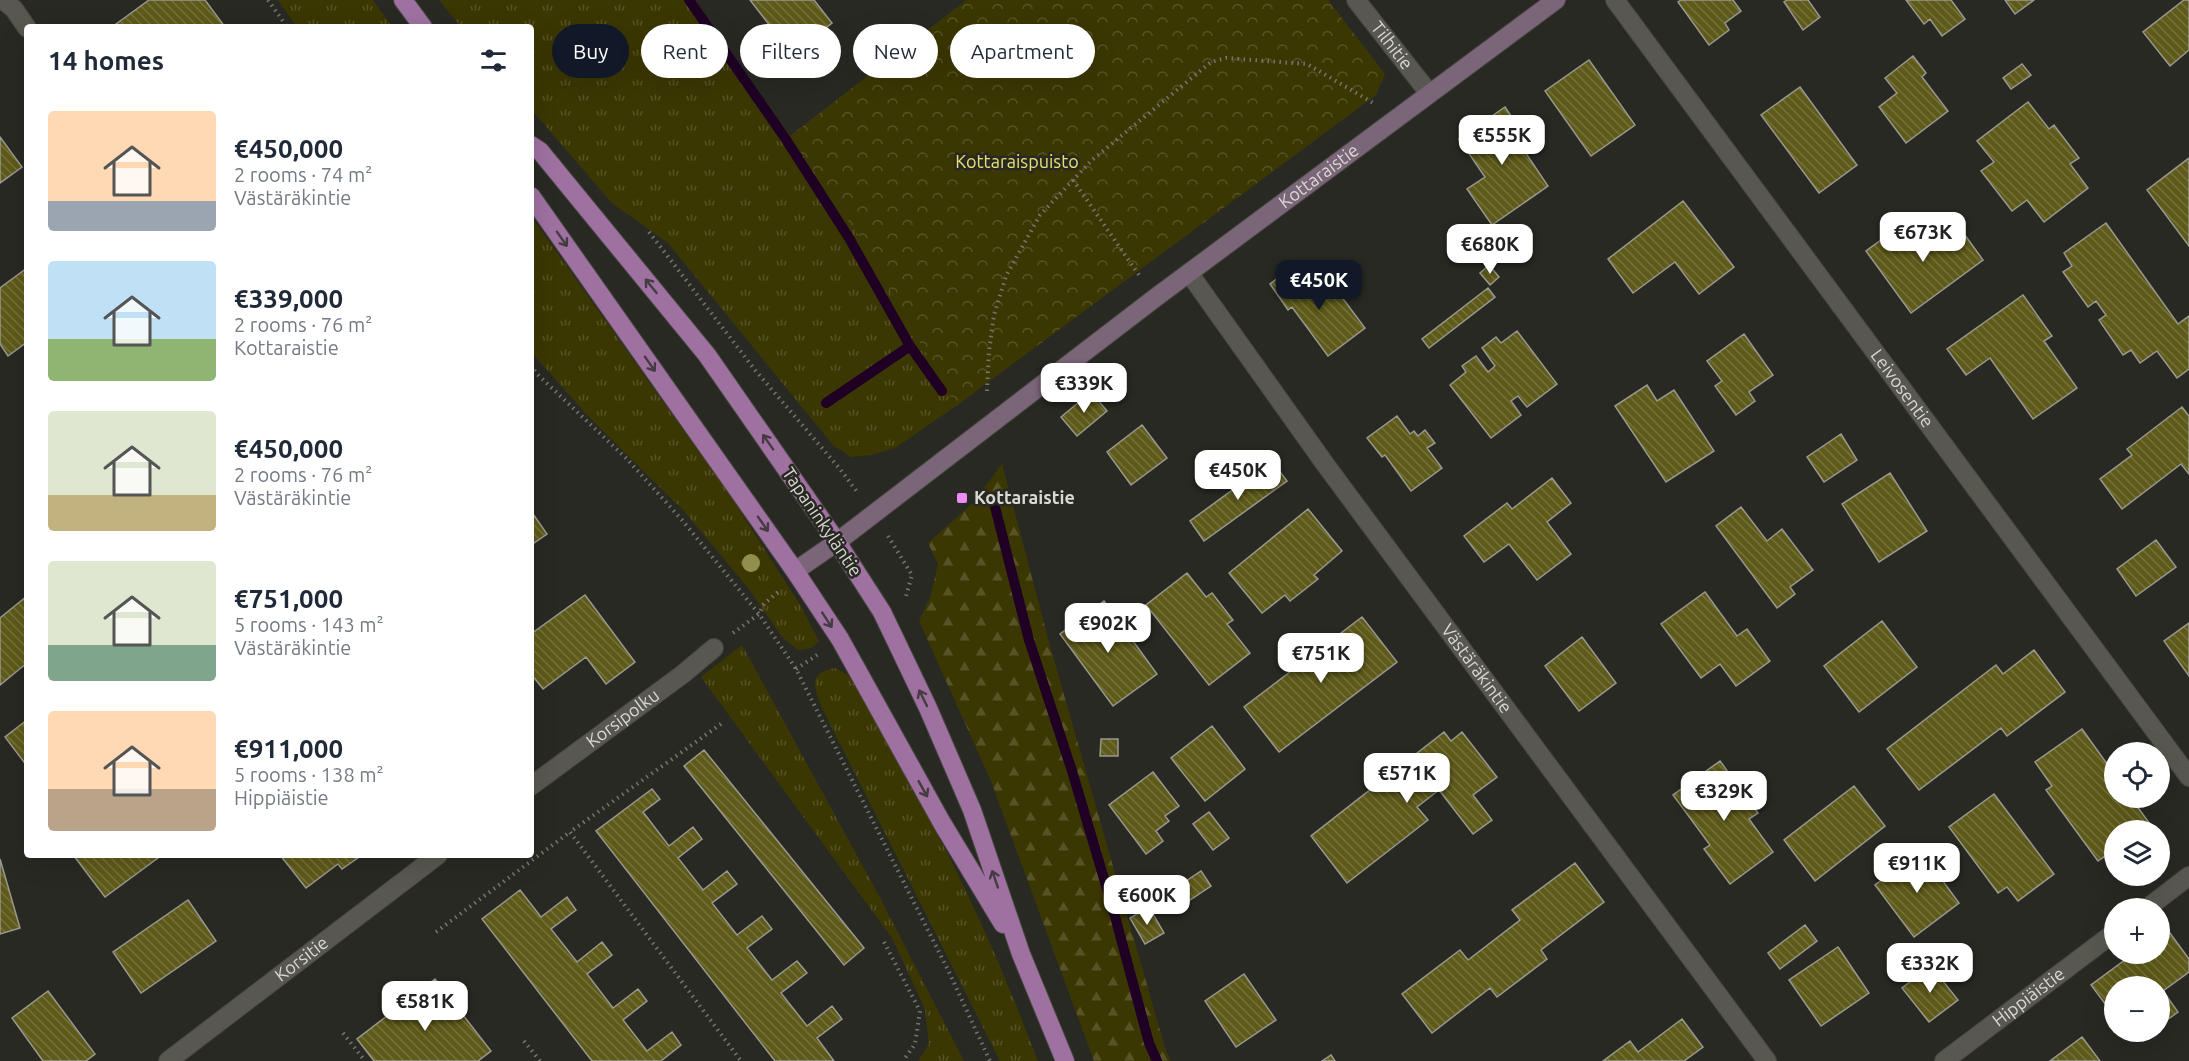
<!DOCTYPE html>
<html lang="en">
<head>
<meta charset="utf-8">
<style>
  :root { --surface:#fff; --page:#f2f2f3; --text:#1f2937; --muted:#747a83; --accent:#111827 }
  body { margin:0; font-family:Ubuntu,sans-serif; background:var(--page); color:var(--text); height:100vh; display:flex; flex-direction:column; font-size:22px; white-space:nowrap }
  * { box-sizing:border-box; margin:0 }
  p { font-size:20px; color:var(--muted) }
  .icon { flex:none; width:33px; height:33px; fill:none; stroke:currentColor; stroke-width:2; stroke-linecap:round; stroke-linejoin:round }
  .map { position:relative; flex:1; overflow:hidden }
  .details { position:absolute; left:24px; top:24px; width:510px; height:834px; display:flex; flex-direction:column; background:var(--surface); border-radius:6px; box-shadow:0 6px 24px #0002 }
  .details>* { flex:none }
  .hud { position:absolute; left:552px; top:24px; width:570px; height:54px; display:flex; gap:12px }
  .buttons { position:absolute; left:2104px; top:742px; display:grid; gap:12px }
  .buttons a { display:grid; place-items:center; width:66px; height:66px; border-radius:50%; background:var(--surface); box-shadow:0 6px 24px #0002; font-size:30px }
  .price { position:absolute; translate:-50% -51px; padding:0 14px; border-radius:12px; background:#fff; color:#222; font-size:20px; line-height:39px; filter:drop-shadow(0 2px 3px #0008) }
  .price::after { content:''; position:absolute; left:50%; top:36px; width:18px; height:14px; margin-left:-9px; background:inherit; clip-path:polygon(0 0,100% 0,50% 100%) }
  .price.active { background:var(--accent); color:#fff }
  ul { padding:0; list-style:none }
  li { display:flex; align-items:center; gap:18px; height:150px; padding:0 24px }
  li span { display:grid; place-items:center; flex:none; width:168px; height:120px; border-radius:6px; color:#555 }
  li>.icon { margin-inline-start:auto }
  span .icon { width:72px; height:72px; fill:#fffc; stroke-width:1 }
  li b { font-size:26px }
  h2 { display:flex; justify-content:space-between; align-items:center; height:72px; padding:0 24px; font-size:26px }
  .chip { padding:0 21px; border-radius:27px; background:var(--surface); box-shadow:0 6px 24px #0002; font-size:21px; line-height:54px }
  .chip.active { background:var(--accent); color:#fff }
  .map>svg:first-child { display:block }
</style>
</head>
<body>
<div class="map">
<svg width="2189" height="1061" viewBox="0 0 2189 1061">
  <defs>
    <pattern id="grass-tufts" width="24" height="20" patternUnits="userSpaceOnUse" patternTransform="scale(1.5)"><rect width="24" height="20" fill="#3b3703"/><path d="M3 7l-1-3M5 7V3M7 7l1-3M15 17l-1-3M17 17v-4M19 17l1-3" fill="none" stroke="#575327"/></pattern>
    <pattern id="forest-firs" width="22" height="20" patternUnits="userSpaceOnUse" patternTransform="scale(1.5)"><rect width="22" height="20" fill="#3b3703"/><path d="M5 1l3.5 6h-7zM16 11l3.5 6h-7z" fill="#575327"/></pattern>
    <pattern id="park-crowns" width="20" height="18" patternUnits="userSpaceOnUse" patternTransform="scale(1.5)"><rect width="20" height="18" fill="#3b3703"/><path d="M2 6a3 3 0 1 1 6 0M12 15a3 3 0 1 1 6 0" fill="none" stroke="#575327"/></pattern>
    <pattern id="building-back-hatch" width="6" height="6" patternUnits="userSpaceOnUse" patternTransform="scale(1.5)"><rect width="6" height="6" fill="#5e5a19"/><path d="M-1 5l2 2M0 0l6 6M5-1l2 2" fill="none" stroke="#74713a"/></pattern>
  </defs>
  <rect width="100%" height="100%" fill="#292923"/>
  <!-- grass -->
  <path fill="url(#grass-tufts)" d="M278 0H373L392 27H297Z
    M439 0H691L790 136 967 0 976 389 956 406 895 448 871 455 851 457 833 445 668 243 612 203 531 109V27H461Z
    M531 216 733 500 800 605 819 641 811 648 798 650 782 637 749 589 684 511 589 417 531 352Z
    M742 645 878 894 964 1061H918L929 1044 925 1009 892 938 701 677Z
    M835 668 851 677C893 752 936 827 973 906 997 957 1018 1009 1038 1061H1000L821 706C814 686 808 673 835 668Z"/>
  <!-- forest -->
  <path fill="url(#forest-firs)" d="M1002 464 1050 646 1166 1051 1171 1061H1094L991 781 919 621 931 595 938 564 928 543 973 503Z"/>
  <!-- park -->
  <path fill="url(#park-crowns)" d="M967 0H1328L1385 74 1376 95 956 406 861 239 790 136Z"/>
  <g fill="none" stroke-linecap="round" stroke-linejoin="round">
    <!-- stream -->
    <path stroke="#1f0024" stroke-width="10" d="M689 0 785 138 849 238 910 346 942 391
      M826 403 910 346
      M994 503 1029 640 1072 771 1113 909 1149 1043 1157 1061"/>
  </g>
  <!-- building -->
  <path fill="url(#building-back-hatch)" stroke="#999890" stroke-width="1.5" d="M149 0H205L225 27H112Z
    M750 0H814L832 23 792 54Z
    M1681 0H1733L1741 11 1725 23 1729 30 1709 45 1678 2Z
    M1787 0H1808L1820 17 1803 30 1784 2Z
    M1906 0H1951L1965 19 1942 36 1930 19 1924 24Z
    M2005 0H2034L2015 14Z
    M2184 0H2189V50L2170 66 2143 32Z
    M1913 56 1926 73 1922 77 1948 111 1906 143 1879 107 1897 93 1885 78Z
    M1589 60 1635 125 1591 156 1545 91Z
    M2022 64 2031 75 2011 89 2003 78Z
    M1800 87 1857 165 1819 193 1761 115Z
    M2028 102 2049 129 2054 125 2079 158 2070 164 2088 188 2044 222 2027 200 2012 211 1981 171 1994 162 1977 141Z
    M1505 107 1532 147 1525 152 1548 186 1492 225 1467 189 1485 177 1459 139Z
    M0 137 22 167 0 183Z
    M2189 158V246L2147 190Z
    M1683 201 1734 267 1699 294 1675 262 1633 293 1608 259Z
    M1904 223 1923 250 1957 224 1983 260 1911 313 1866 251Z
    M2106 223 2178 324 2189 316V369L2177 378 2157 351 2140 363 2131 350 2123 355 2099 320 2106 315 2096 301 2088 307 2063 272 2072 266 2064 253Z
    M1489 265 1499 277 1490 285 1480 273Z
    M27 268V342L8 356 0 344V288Z
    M1291 268 1310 294 1329 280 1365 328 1328 356 1292 307 1288 310 1270 284Z
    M1488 288 1495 297 1429 348 1422 339Z
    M2023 295 2052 336 2044 341 2077 388 2033 419 1990 358 1966 375 1947 349Z
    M1517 331 1557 384 1527 407 1518 396 1511 401 1521 415 1491 438 1450 385 1466 372 1462 366 1476 356 1488 372 1495 366 1482 348 1496 337 1501 343Z
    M1744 334 1773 375 1749 392 1755 401 1736 415 1715 386 1722 381 1707 361Z
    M1647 385 1657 401 1674 390 1714 451 1666 482 1615 406Z
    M1091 392 1107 411 1077 436 1061 417Z
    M2182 407 2189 416V474L2181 464 2122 509 2100 479 2132 455 2127 449Z
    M1397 416 1410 434 1414 431 1418 436 1425 430 1435 443 1427 448 1442 468 1411 491 1385 455 1382 457 1367 438Z
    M1142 425 1167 458 1131 485 1107 452Z
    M1841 434 1857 460 1824 482 1807 457Z
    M1272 461 1287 481 1204 541 1190 521Z
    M1890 473 1927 531 1879 562 1842 504Z
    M1552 478 1571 503 1547 522 1571 554 1537 580 1509 544 1484 562 1464 536 1507 503 1512 509Z
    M1741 507 1767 541 1782 529 1813 570 1790 587 1795 594 1777 608 1716 526Z
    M1308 509 1342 551 1314 575 1318 579 1290 601 1285 595 1262 613 1229 573Z
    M531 511 547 534 531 545Z
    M2156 540 2176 567 2136 596 2117 569Z
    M1187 573 1206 597 1212 593 1233 620 1227 624 1250 653 1209 685 1146 605Z
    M1705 592 1737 636 1747 629 1770 661 1736 686 1720 664 1701 678 1661 624Z
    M585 595 635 662 606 684 586 657 543 689 531 674V634Z
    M27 596V663L0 685V618Z
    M1104 601 1157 674 1113 706 1060 634Z
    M1362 617 1397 662 1279 752 1244 707Z
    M1882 621 1917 667 1859 712 1824 666Z
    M2189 623V676L2164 641Z
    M1582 637 1616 683 1579 711 1545 666Z
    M2034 650 2065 692 2007 736 2001 728 1919 790 1887 749 1996 665 2003 674Z
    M27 720V766L5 737Z
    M1212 726 1245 769 1205 801 1171 758Z
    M2082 729 2115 775V798H2131L2150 824 2140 831H2115V849L2098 861 2046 790 2052 786 2035 762Z
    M1444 732 1451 741 1462 732 1497 777 1473 795 1492 820 1473 834 1439 790 1417 807 1428 820 1347 883 1311 836Z
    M1101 739H1118V756H1100Z
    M704 750 864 948 844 965 684 766Z
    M1720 761 1758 813 1749 819 1773 852 1730 884 1704 849 1710 845 1673 795Z
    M1153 772 1179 806 1165 816 1169 821 1156 831 1163 841 1146 854 1109 805Z
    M1854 786 1885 826 1815 881 1784 840Z
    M652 789 660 799 643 812 669 846 693 827 702 839 678 858 703 890 727 871 737 884 712 903 737 935 762 916 772 929 747 948 772 980 797 961 807 973 781 993 807 1026 832 1006 842 1019 817 1038 834 1061H775L596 831Z
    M1994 794 2054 874 2018 901 2007 887 1998 893 1949 827Z
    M1209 812 1229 838 1213 850 1193 824Z
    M1921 851 1959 903 1914 937 1875 885Z
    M75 855H162L105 897 74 856Z
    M280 855H362L342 869 338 864 306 888Z
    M0 859 20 928 0 934Z
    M1575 863 1604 902 1541 950 1547 959 1497 997 1490 988 1432 1033 1402 994 1460 950 1468 960 1520 920 1512 910Z
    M1201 871 1211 886 1184 904 1174 889Z
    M520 890 541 917 567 897 576 910 551 929 577 962 602 942 612 955 587 974 613 1008 638 989 647 1001 623 1020 647 1051 672 1032 681 1045 661 1061H592L482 919Z
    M188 900 216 941 141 993 113 952Z
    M1149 907 1164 933 1145 944 1130 918Z
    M1805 925 1817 941 1780 969 1768 953Z
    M2167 929 2189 959V972L2163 991 2178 1012 2160 1025V987H2115V1017L2091 985 2133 954H2160V934Z
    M1838 947 1869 993 1821 1026 1789 980Z
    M1931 966 1958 1000 1929 1022 1902 988Z
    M1244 974 1276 1020 1236 1047 1205 1001Z
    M435 979 491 1051 478 1061H374L357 1039Z
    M48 991 95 1054 86 1061H43L12 1018Z
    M1682 1019 1703 1047 1684 1061H1603L1630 1041 1638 1052Z
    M2082 1037 2100 1061H2050Z
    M1331 1055 1335 1061H1322Z"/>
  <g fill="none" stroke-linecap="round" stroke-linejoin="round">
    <defs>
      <g id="street">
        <path d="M3 0 14 9 27 28"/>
        <path id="s1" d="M1356 0 1429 93"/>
        <path id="s2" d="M1615 0 2189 777"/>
        <path id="s3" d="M1189 273 1325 464 1767 1061"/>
        <path id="s4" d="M531 786 683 674 714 648"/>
        <path d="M2146 909 2189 876"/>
        <path id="s5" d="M168 1061 438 855"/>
        <path id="s6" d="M1944 1061 2115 932"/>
      </g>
      <g id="secondary">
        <path id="s7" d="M795 571 837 542 1155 298 1556 0"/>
      </g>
      <path id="primary" d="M403 0 423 27
        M531 145 540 151 707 355 837 542 882 612 928 708 972 810 1021 954 1065 1061
        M531 196 795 571 840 639 942 823 1003 924"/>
    </defs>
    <!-- street casing -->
    <use href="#street" stroke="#464640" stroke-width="20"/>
    <!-- secondary casing -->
    <use href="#secondary" stroke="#464640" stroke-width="20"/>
    <!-- primary casing -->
    <use href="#primary" stroke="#464640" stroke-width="20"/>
    <!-- path -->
    <path stroke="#767670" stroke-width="4" stroke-dasharray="1.5 4.5" stroke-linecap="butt" d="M268 0 287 27
      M1073 180 1141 278
      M649 232 755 370 840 469 858 493
      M531 365 537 374 627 459 682 520 759 614 796 669 949 972 990 1061
      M987 391 989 351 994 315 1006 276 1040 215 1092 160 1211 62 1226 58 1307 64 1375 104
      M888 536 912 575 906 596 903 597
      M733 633 759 614 764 604 778 592
      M796 669 820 653
      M721 724 570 832 741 1061
      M436 932 570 832
      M884 942 920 1011 915 1044 903 1061
      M343 1033 365 1061
      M524 1041 540 1061"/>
    <!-- street -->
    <use href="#street" stroke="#585850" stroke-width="18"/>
    <!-- secondary -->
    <use href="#secondary" stroke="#7b6578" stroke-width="18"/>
    <!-- primary -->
    <use href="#primary" stroke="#9e71a1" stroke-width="18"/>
  </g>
  <!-- trees -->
  <circle fill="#928e4d" cx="751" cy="563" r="9"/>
  <!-- one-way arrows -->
  <defs><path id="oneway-shaft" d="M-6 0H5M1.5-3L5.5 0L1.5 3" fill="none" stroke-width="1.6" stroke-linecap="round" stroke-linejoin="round" transform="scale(1.5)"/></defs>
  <g stroke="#463b42">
    <use href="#oneway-shaft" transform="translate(562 239) rotate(55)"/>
    <use href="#oneway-shaft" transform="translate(651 286) rotate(-129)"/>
    <use href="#oneway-shaft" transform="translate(650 364) rotate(55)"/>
    <use href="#oneway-shaft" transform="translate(768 442) rotate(-125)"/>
    <use href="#oneway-shaft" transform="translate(763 524) rotate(55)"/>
    <use href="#oneway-shaft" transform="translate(827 620) rotate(57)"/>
    <use href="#oneway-shaft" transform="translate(923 698) rotate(-116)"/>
    <use href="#oneway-shaft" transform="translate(923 789) rotate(61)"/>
    <use href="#oneway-shaft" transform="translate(995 879) rotate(-109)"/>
  </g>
  <!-- markers -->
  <rect fill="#ec8cfa" stroke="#292923" stroke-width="2" x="956" y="492" width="12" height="12" rx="3"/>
  <g text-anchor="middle" stroke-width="5" stroke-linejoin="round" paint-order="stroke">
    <!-- street labels -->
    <g font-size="18" fill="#d9d9d4" stroke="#292923">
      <text dy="6" stroke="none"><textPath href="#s1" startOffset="58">Tilhitie</textPath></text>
      <text dy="6" stroke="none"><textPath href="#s7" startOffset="656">Kottaraistie</textPath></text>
      <text dy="6" stroke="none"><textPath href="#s2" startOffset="483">Leivosentie</textPath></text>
      <text transform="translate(822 522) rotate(56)" y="6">Tapaninkyläntie</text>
      <text dy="6" stroke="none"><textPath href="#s3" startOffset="489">Västäräkintie</textPath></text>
      <text dy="6" stroke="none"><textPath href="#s4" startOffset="114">Korsipolku</textPath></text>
      <text dy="6" stroke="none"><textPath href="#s5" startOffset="168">Korsitie</textPath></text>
      <text dy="6" stroke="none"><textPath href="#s6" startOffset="106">Hippiäistie</textPath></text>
    </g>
    <!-- park labels -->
    <g font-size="18" fill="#e8e06f" stroke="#292923">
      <text x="1017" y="168">Kottaraispuisto</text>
    </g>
    <!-- poi labels -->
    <g font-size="18" font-weight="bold" fill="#d9d9d4" stroke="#292923" text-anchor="start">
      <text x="974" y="504">Kottaraistie</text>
    </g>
  </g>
</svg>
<div class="buttons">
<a><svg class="icon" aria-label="locate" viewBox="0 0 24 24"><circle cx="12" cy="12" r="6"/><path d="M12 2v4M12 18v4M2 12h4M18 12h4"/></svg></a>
<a><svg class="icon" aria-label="layers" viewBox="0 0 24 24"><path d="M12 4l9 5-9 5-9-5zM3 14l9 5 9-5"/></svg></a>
<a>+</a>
<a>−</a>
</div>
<b class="price" style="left:1502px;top:166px">€555K</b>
<b class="price" style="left:1923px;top:263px">€673K</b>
<b class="price" style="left:1490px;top:275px">€680K</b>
<b class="price active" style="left:1319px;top:311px">€450K</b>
<b class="price" style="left:1084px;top:414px">€339K</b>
<b class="price" style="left:1238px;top:501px">€450K</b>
<b class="price" style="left:1108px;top:654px">€902K</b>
<b class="price" style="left:1321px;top:684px">€751K</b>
<b class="price" style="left:1407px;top:804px">€571K</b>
<b class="price" style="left:1724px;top:822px">€329K</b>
<b class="price" style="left:1917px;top:894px">€911K</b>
<b class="price" style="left:1147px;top:926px">€600K</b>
<b class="price" style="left:1930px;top:994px">€332K</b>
<b class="price" style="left:425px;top:1032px">€581K</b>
<div class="hud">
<a class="chip active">Buy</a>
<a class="chip">Rent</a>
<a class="chip">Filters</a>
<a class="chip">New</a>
<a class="chip">Apartment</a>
</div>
<section class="details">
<h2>14 homes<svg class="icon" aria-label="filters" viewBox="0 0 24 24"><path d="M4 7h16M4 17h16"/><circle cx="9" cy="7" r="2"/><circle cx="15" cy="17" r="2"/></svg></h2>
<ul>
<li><span style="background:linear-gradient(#ffd9b3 75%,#9aa5b1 0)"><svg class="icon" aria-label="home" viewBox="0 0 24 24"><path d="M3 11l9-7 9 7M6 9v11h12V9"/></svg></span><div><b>€450,000</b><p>2 rooms · 74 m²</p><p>Västäräkintie</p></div></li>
<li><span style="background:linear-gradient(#bfe0f5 65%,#8fb573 0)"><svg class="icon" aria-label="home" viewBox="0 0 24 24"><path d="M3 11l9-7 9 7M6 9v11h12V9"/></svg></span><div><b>€339,000</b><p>2 rooms · 76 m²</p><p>Kottaraistie</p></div></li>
<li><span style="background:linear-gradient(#dfe7d0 70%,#c2b280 0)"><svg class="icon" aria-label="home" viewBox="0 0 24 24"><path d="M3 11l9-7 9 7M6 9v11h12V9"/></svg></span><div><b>€450,000</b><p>2 rooms · 76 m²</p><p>Västäräkintie</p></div></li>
<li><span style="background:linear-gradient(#dfe7d0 70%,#7fa58c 0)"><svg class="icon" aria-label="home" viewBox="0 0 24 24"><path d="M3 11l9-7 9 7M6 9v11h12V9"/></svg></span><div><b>€751,000</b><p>5 rooms · 143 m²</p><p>Västäräkintie</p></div></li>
<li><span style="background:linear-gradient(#ffd9b3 65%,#b9a48a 0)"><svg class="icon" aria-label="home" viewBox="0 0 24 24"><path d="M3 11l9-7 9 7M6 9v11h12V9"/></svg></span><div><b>€911,000</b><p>5 rooms · 138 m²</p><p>Hippiäistie</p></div></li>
</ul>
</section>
</div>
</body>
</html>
